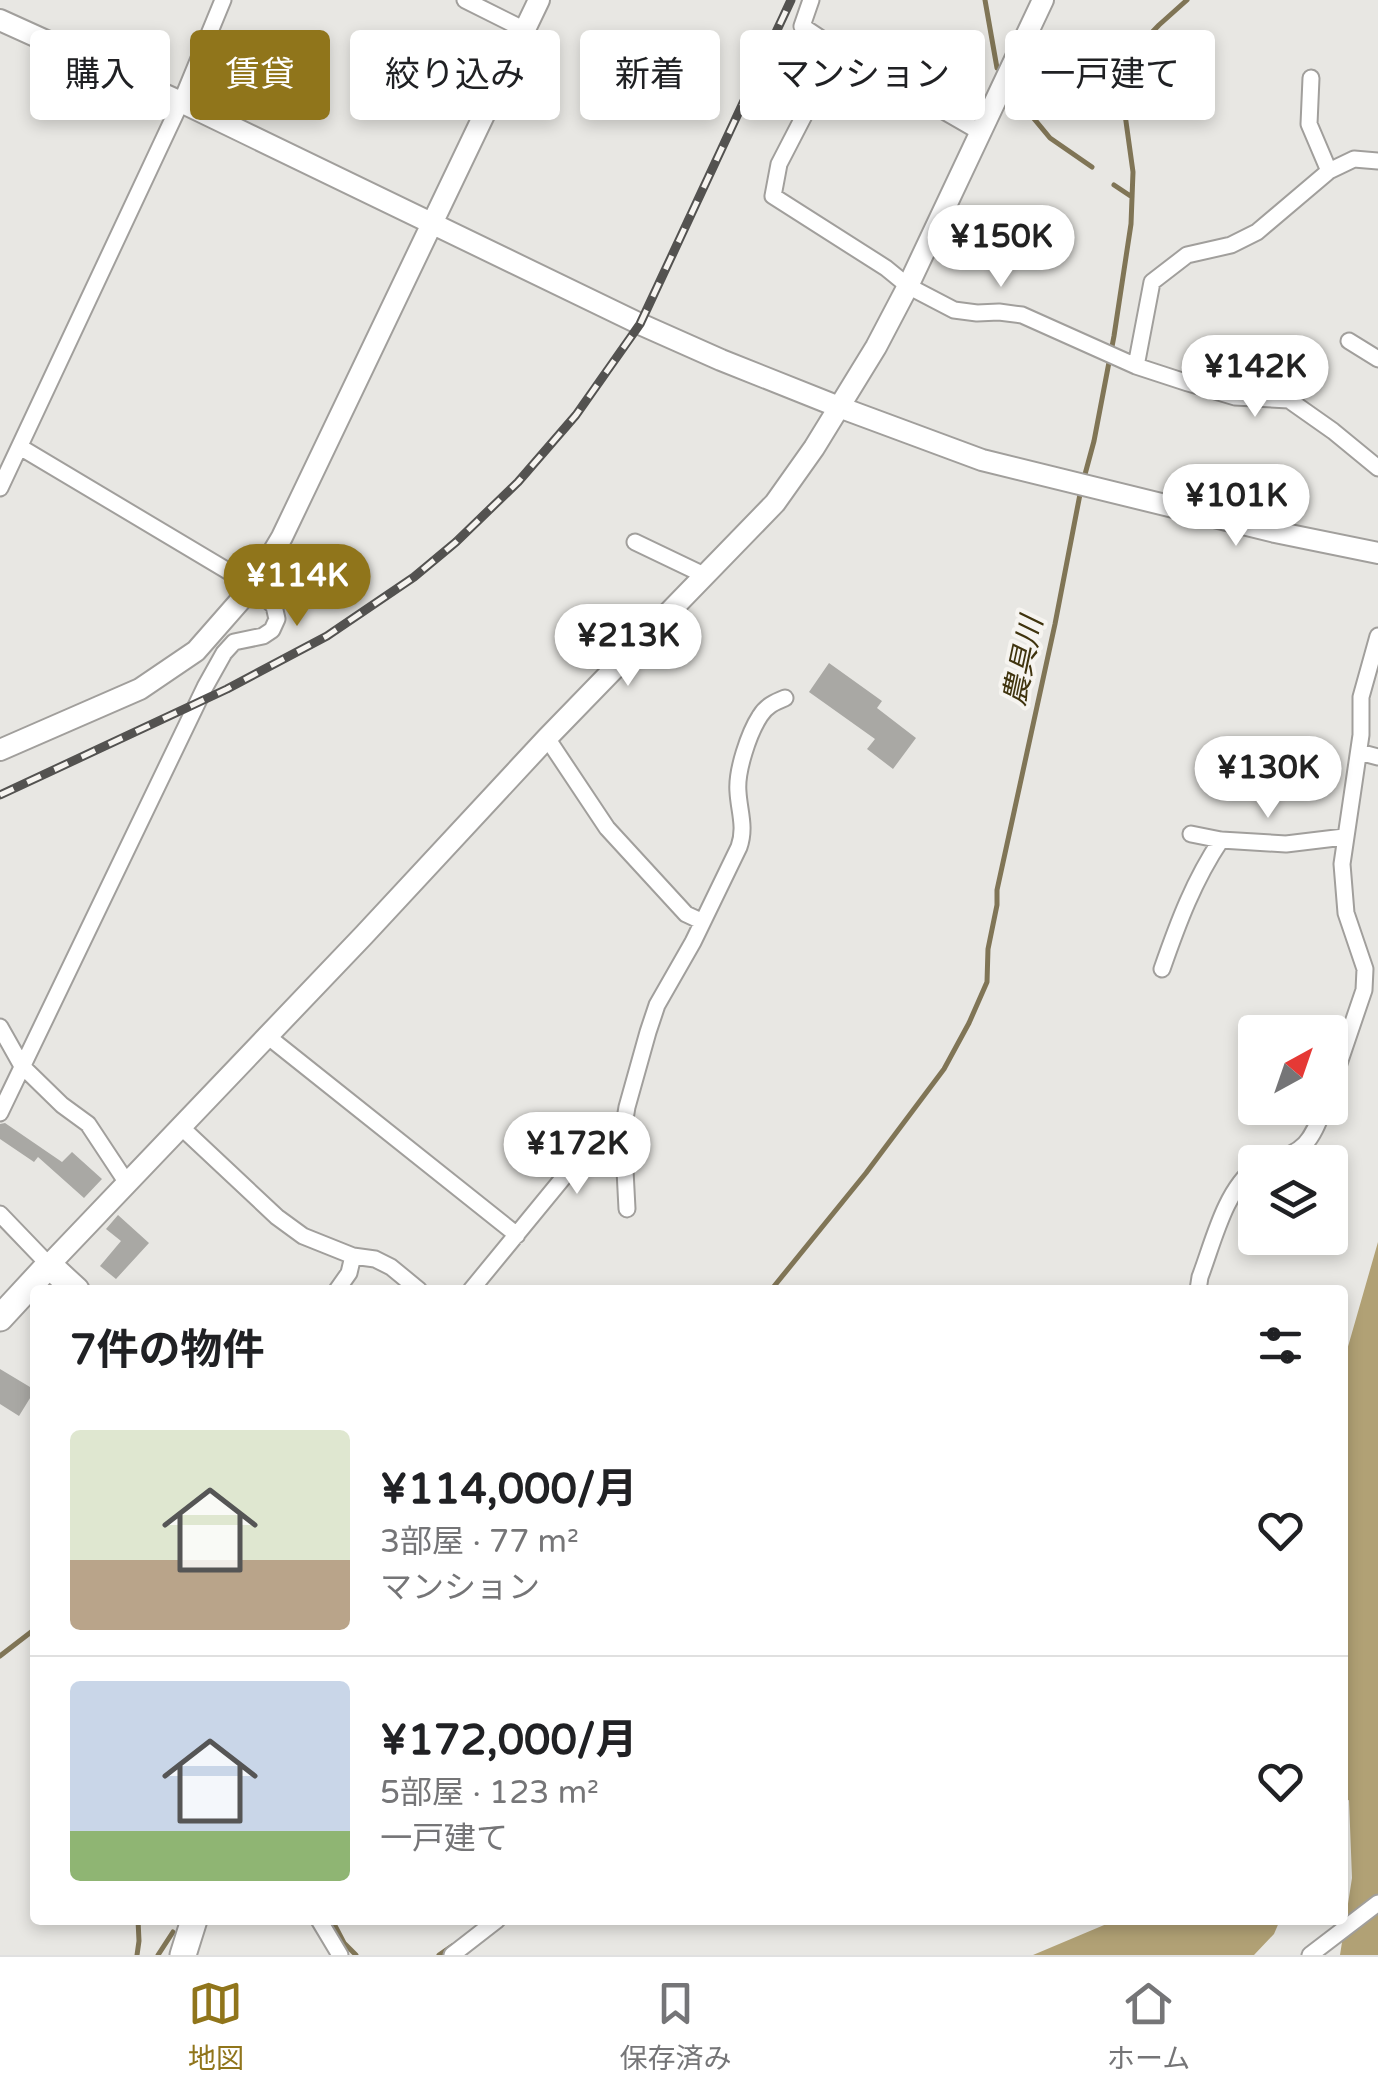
<!DOCTYPE html>
<html lang="ja">
<head>
<meta charset="utf-8">
<style>
  :root { --surface:#fff; --page:#f2f2f2; --text:#202124; --muted:#757577; --line:#e0e0e0; --accent:#90751b }
  body { margin:0; font-family:"Varela Round","Noto Sans JP",sans-serif; background:var(--page); color:var(--text); height:100vh; display:flex; flex-direction:column; font-size:38px; white-space:nowrap }
  * { box-sizing:border-box; margin:0 }
  p { font-size:32px; color:var(--muted) }
  .icon { flex:none; width:55px; height:55px; fill:none; stroke:currentColor; stroke-width:2; stroke-linecap:round; stroke-linejoin:round }
  .map { position:relative; flex:1; overflow:hidden }
  .sheet { position:absolute; left:30px; top:1285px; width:1318px; height:640px; display:flex; flex-direction:column; background:var(--surface); border-radius:10px; box-shadow:0 5px 15px #0003 }
  .sheet>* { flex:none }
  .banner { position:absolute; left:30px; top:30px; width:1320px; height:90px; display:flex; gap:20px }
  .needle { width:65px; rotate:40deg }
  .buttons { position:absolute; left:1238px; top:1015px; display:grid; gap:20px }
  .buttons a { display:grid; place-items:center; width:110px; height:110px; border-radius:10px; background:var(--surface); box-shadow:0 5px 15px #0003; font-size:50px }
  .price { position:absolute; translate:-50% -85px; padding:0 22px; border-radius:35px; background:#fff; color:#222; font-size:32px; line-height:65px; filter:drop-shadow(0 2px 5px #0008) }
  .price::after { content:''; position:absolute; left:50%; top:60px; width:30px; height:22px; margin-left:-15px; background:inherit; clip-path:polygon(0 0,100% 0,50% 100%) }
  .price.active { background:var(--accent); color:#fff }
  ul { padding:0; list-style:none }
  li { display:flex; align-items:center; gap:30px; height:250px; padding:0 40px }
  li+li { border-top:2px solid var(--line) }
  li span { display:grid; place-items:center; flex:none; width:280px; height:200px; border-radius:10px; color:#555 }
  li>.icon { margin-inline-start:auto }
  span .icon { width:120px; height:120px; fill:#fffc; stroke-width:1 }
  li b { font-size:42px }
  h2 { display:flex; justify-content:space-between; align-items:center; height:120px; padding:0 40px; font-size:42px }
  .chip { padding:0 35px; border-radius:10px; background:var(--surface); box-shadow:0 5px 15px #0003; font-size:35px; line-height:90px }
  .chip.active { background:var(--accent); color:#fff }
  .tabs { display:flex; justify-content:space-around; align-items:center; height:140px; border-top:2px solid var(--line); background:var(--surface); font-size:28px; color:var(--muted) }
  .tabs a { display:grid; justify-items:center; gap:5px }
  .tabs .active { color:var(--accent) }
  .map>svg:first-child { display:block }
</style>
</head>
<body>
<div class="map">
<svg width="1378" height="1955" viewBox="0 0 1378 1955">
  <rect width="100%" height="100%" fill="#e8e7e3"/>
  <!-- forest -->
  <path fill="#b1a175" d="M1378 1242V1955H1340L1352 1878 1349 1800 1342 1802 1343 1364Z
    M1116 1920H1280L1274 1934 1254 1955H1033Z"/>
  <g fill="none" stroke-linecap="round" stroke-linejoin="round">
    <!-- stream -->
    <path stroke="#807556" stroke-width="5" d="M985 0 997 68
      M1011 91 1050 138 1092 167
      M1114 185 1132 197
      M1084 478 1094 441 1114 336 1131 224 1133 172 1123 100 1128 74 1136 49 1159 25 1187 0
      M771 1290 866 1173 944 1069 969 1023 987 982 988 949 997 905V890L1055 624 1081 489
      M0 1656 35 1629
      M332 1920 344 1943 356 1955
      M137 1955 139 1941 138 1920
      M158 1955 173 1932
      M439 1955 452 1946"/>
  </g>
  <!-- building -->
  <path fill="#a9a8a4" d="M829 663 882 701 877 708 916 738 893 769 867 749 875 739 809 692Z
    M5 1123 62 1162 72 1152 102 1179 84 1198 38 1157 34 1162 0 1139V1124Z
    M118 1215 149 1243 116 1279 100 1266 121 1241 106 1229Z
    M0 1369 35 1390 19 1416 0 1404Z"/>
  <g fill="none" stroke-linecap="round" stroke-linejoin="round">
    <defs>
      <path id="minor" d="M465 0 525 30
        M811 0 802 26 838 50
        M1311 78 1309 124 1329 171
        M980 132 838 50 779 164 773 196 886 268 908 286 954 310 977 313 999 312 1022 315 1136 366 1188 383 1235 397 1289 400 1333 431 1378 468
        M1349 341 1378 359
        M1136 366 1152 282 1187 255 1231 245 1257 232 1329 171 1354 159 1378 161
        M0 488 181 102 223 0
        M635 542 706 576
        M547 738 607 828 686 914 701 921
        M1359 752 1378 757
        M1191 834 1221 840 1286 844 1344 837
        M1162 969C1178 923 1194 880 1221 840
        M0 1027 22 1066 62 1105 88 1124 127 1183
        M266 1035 517 1235
        M1330 1090 1364 990 1365 969 1346 913 1342 864 1361 735V697L1378 636
        M0 1113 205 687 224 653 234 642 263 636 272 630 277 619 274 606 253 586 20 447
        M181 1127 277 1217 303 1236 353 1256 375 1259 391 1267 419 1290
        M1268 1162C1305 1153 1311 1141 1324 1108
        M627 1209 623 1131 627 1107 648 1032 657 1005 693 942 739 847C746 827 739 811 738 792 736 771 749 733 760 716 766 706 775 702 785 698
        M0 1214 49 1265
        M337 1290 349 1273 353 1256
        M471 1290 595 1139 610 1131H623
        M1198 1290 1200 1277C1213 1243 1225 1190 1255 1168
        M319 1920 340 1955
        M452 1955 497 1920
        M1310 1955 1378 1903"/>
      <path id="tertiary" d="M0 20 181 102 640 324 721 360 839 407 982 460 1275 532 1378 553
        M0 750 140 689 196 651 253 586 282 537 539 0
        M49 1265 364 935 547 738 775 503 814 448 876 347 908 286 1043 0"/>
      <path id="primary" d="M0 1318 49 1265 76 1290
        M183 1955 194 1920"/>
    </defs>
    <!-- minor casing -->
    <use href="#minor" stroke="#a19f9c" stroke-width="19"/>
    <!-- tertiary casing -->
    <use href="#tertiary" stroke="#a19f9c" stroke-width="24"/>
    <!-- primary casing -->
    <use href="#primary" stroke="#a19f9c" stroke-width="29"/>
    <!-- minor -->
    <use href="#minor" stroke="#fff" stroke-width="15"/>
    <!-- tertiary -->
    <use href="#tertiary" stroke="#fff" stroke-width="20"/>
    <!-- primary -->
    <use href="#primary" stroke="#fff" stroke-width="25"/>
    <defs>
      <path id="rail" d="M0 795 227 689 327 636 414 577 456 542 518 482 576 415 640 324 791 0"/>
    </defs>
    <!-- rail casing -->
    <use href="#rail" stroke="#535250" stroke-width="9"/>
    <!-- rail -->
    <use href="#rail" stroke="#f6f4f0" stroke-width="5" stroke-dasharray="15" stroke-linecap="butt"/>
  </g>
  <g text-anchor="middle" stroke-width="8" stroke-linejoin="round" paint-order="stroke">
    <!-- water labels -->
    <g font-size="30" font-style="italic" fill="#3f330d" stroke="#f6f4f0">
      <text transform="translate(1023 661) rotate(-78)" y="10">農具川</text>
    </g>
  </g>
</svg>
<div class="buttons">
<a><svg class="needle" viewBox="-14 -14 28 28"><path d="M0-13l5 13h-10z" fill="#e53935"/><path d="M0 13l5-13h-10z" fill="#757577"/></svg></a>
<a><svg class="icon" aria-label="layers" viewBox="0 0 24 24"><path d="M12 4l9 5-9 5-9-5zM3 14l9 5 9-5"/></svg></a>
</div>
<b class="price" style="left:1001px;top:290px">¥150K</b>
<b class="price" style="left:1255px;top:420px">¥142K</b>
<b class="price" style="left:1236px;top:549px">¥101K</b>
<b class="price active" style="left:297px;top:629px">¥114K</b>
<b class="price" style="left:628px;top:689px">¥213K</b>
<b class="price" style="left:1268px;top:821px">¥130K</b>
<b class="price" style="left:577px;top:1197px">¥172K</b>
<div class="banner">
<a class="chip">購入</a>
<a class="chip active">賃貸</a>
<a class="chip">絞り込み</a>
<a class="chip">新着</a>
<a class="chip">マンション</a>
<a class="chip">一戸建て</a>
</div>
<section class="sheet">
<h2>7件の物件<svg class="icon" aria-label="filters" viewBox="0 0 24 24"><path d="M4 7h16M4 17h16"/><circle cx="9" cy="7" r="2"/><circle cx="15" cy="17" r="2"/></svg></h2>
<ul>
<li><span style="background:linear-gradient(#dfe7d0 65%,#b9a48a 0)"><svg class="icon" aria-label="home" viewBox="0 0 24 24"><path d="M3 11l9-7 9 7M6 9v11h12V9"/></svg></span><div><b>¥114,000/月</b><p>3部屋 · 77 m²</p><p>マンション</p></div><svg class="icon" aria-label="heart" viewBox="0 0 24 24"><path d="M12 20l-8-8c-3-5 5-10 8-4 3-6 11-1 8 4z"/></svg></li>
<li><span style="background:linear-gradient(#c9d6e8 75%,#8fb573 0)"><svg class="icon" aria-label="home" viewBox="0 0 24 24"><path d="M3 11l9-7 9 7M6 9v11h12V9"/></svg></span><div><b>¥172,000/月</b><p>5部屋 · 123 m²</p><p>一戸建て</p></div><svg class="icon" aria-label="heart" viewBox="0 0 24 24"><path d="M12 20l-8-8c-3-5 5-10 8-4 3-6 11-1 8 4z"/></svg></li>
</ul>
</section>
</div>
<nav class="tabs">
<a class="active"><svg class="icon" aria-label="map" viewBox="0 0 24 24"><path d="M3 6l6-2 6 2 6-2v14l-6 2-6-2-6 2zM9 4v14M15 6v14"/></svg>地図</a>
<a><svg class="icon" aria-label="saved" viewBox="0 0 24 24"><path d="M7 4h10v16l-5-4-5 4z"/></svg>保存済み</a>
<a><svg class="icon" aria-label="home" viewBox="0 0 24 24"><path d="M3 11l9-7 9 7M6 9v11h12V9"/></svg>ホーム</a>
</nav>
</body>
</html>
